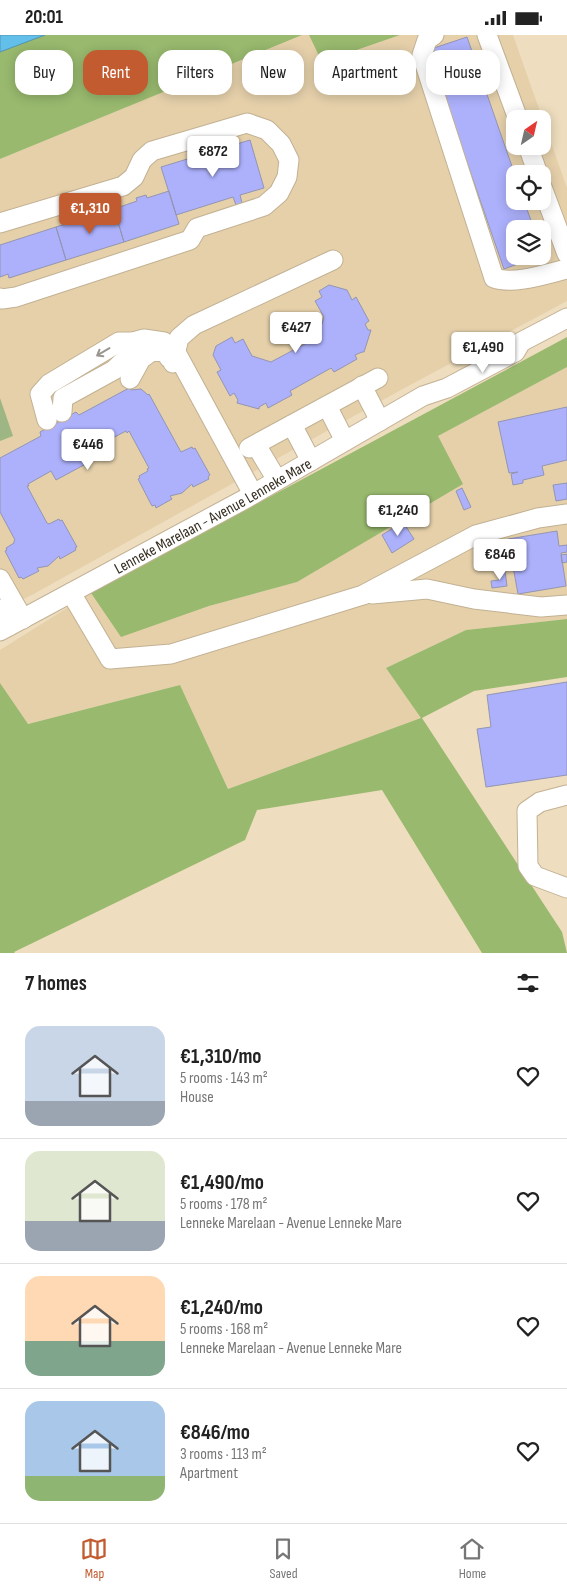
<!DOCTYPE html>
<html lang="en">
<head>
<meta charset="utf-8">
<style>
  :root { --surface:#fff; --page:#f2f2f2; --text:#222; --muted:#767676; --line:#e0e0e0; --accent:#c25b30 }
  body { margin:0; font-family:"Sofia Sans Condensed",sans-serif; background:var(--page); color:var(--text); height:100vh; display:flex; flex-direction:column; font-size:19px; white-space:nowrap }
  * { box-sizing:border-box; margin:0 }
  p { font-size:16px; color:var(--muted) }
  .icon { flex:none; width:28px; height:28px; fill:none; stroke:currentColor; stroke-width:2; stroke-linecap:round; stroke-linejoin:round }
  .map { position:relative; height:918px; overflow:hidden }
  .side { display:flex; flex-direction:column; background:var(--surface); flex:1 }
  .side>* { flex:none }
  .guide { position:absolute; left:15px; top:15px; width:538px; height:45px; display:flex; gap:10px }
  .needle { width:32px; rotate:34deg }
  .buttons { position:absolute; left:506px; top:75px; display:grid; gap:10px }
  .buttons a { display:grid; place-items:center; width:45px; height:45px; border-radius:10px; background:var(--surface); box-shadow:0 2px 12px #0003; font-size:25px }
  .price { position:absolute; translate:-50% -42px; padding:0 11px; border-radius:5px; background:#fff; color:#222; font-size:16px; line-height:32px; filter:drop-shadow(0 1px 2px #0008) }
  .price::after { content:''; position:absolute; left:50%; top:30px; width:15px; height:11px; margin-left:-8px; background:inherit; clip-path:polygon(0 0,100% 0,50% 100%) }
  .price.on { background:var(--accent); color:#fff }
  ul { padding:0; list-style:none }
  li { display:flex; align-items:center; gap:15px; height:125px; padding:0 25px }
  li+li { border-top:1px solid var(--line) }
  li span { display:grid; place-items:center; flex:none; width:140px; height:100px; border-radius:15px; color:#555 }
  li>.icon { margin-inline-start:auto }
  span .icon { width:60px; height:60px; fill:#fffc; stroke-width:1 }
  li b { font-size:21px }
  h2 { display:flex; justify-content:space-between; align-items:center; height:60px; padding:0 25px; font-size:21px }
  .tag { padding:0 18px; border-radius:15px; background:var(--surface); box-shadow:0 2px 12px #0003; font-size:18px; line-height:45px }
  .tag.on { background:var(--accent); color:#fff }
  .status { display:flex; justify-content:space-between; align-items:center; height:35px; padding:0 25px; background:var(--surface); direction:ltr }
  .status svg { height:14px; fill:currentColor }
  .dock { display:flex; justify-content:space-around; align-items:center; height:70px; border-top:1px solid var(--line); background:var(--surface); font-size:14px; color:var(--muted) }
  .dock a { display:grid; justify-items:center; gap:2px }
  .dock .on { color:var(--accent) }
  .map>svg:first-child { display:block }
</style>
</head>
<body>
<div class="status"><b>20:01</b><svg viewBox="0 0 49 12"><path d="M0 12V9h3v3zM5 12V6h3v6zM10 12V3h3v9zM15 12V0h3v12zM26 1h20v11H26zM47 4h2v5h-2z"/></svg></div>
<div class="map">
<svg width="567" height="918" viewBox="0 0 567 918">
  <rect width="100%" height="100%" fill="#eeddbe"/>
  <!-- built -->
  <path fill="#e5d0aa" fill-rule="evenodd" d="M302 0H309L323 27 400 0H513L567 153V266L399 356 30 561 0 576V124ZM515 84H542V111H515ZM515 139H542V166H515ZM515 194H542V221H515Z
    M567 332V584L466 595 386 633 422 683 228 754 180 650 27 689 0 648V615L91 558 122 601 209 571 297 547 438 401Z"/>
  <!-- green -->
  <path fill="#9eb683" d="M0 363 13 401 0 406Z"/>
  <!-- forest -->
  <path fill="#98b96e" d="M0 0H302L0 124Z
    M309 0H400L322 27Z
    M567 302V332L438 401 463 449 297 547 209 571 121 602 91 558Z
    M567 584V642L474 656 422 683 562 897 567 918H482L382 755 257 775 245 805 14 917 15 918H0V648L28 689 180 650 228 754 421 683 386 633 466 595Z"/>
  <!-- water -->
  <path fill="#62bfea" stroke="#5594ae" d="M0 0H45L0 17Z"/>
  <!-- building -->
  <path fill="#adb1fc" stroke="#9295b3" d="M467 2 515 140V166H524L534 194H515V221H540L504 234 428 15Z
    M250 105 264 153 240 160 242 168 236 170 233 162 176 180 161 132Z
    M169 156 179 189 124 207 114 174 137 166 136 163 146 160 147 163Z
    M114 174 124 207 66 225 56 192Z
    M56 192 66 225 9 243 8 239 0 242V210Z
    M329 250 347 255 352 265 356 262 369 286 365 289 368 295H371L364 317H362L355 320 357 324 343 332 334 337 331 333 290 356 292 360 268 373 266 368 259 372V374L237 368 238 365 234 358 230 361 217 337 221 335 213 320 216 311 232 302 235 308 243 304 252 321 271 327 318 302 324 282 315 266 322 262 319 256Z
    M129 353 131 355 141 354 148 360 149 359 181 417 192 412 193 414 195 413 210 440 208 442 209 444 193 452 192 449 182 458 170 461 172 464 156 473 155 470 152 471 138 444 140 443 139 441 148 436 147 434 149 433 129 396 127 398 126 396 103 408 108 417 56 445 51 436 28 449 29 451H27L47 488 49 489 59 484 60 486 62 485 77 512 75 513 76 515 60 524 59 521 48 531 37 533 39 536 23 544 21 542 19 543 5 516 7 515 6 513 14 508V506L15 505 0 477V423L41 401 40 397 76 377 79 380Z
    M567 372V425L542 431 544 440 523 445V448L513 450 511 439 518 437 509 438 498 387Z
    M567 448V464L556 466 553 450Z
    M462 453 471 472 464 475 456 456Z
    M403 487 414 504 392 518 382 500Z
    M557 496 559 511 567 510V517L561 518 566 551 518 559 508 504Z
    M567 519V527L562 528 561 520Z
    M505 536 507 551 492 553 491 546 499 545 498 537Z
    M567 647V740L486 752 477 694 491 692 487 660Z"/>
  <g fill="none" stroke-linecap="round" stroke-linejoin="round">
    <defs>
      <g id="minor">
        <path d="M434 0 427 5 422 20 494 243C514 250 546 239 567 234"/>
        <path d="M487 0 518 84"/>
        <path d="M528 111 538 139"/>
        <path d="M542 152 567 219"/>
        <path d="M0 188 123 151 134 142 142 125 152 116 247 88 267 95 281 109 289 125 287 142 279 158 264 171 197 193 190 205 16 262 2 264 0 263"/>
        <path d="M173 328 179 303 194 290 333 225"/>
        <path d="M130 344 141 324 152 316 166 317 169 323"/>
        <path d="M362 351 380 386"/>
        <path d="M327 371 345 406"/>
        <path d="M62 377 63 363 114 335 130 320 133 307"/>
        <path d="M47 385 40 359 49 349 119 307H133L144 304 164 307 178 321 253 459"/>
        <path d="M292 390 311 426"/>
        <path d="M256 410 277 445"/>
        <path d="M249 413 378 343"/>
        <path d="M0 544 23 584"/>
        <path d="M71 558 110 624 171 619 363 560 476 500 538 483 567 479"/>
        <path d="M372 559 427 554 474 564 541 572 567 570"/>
        <path d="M0 574 9 591"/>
        <path id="s1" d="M0 596 245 464 423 361 447 353 515 317 521 307 567 283"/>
        <path d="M567 760 540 767 527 776 528 831 535 841 567 853"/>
      </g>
    </defs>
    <!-- minor casing -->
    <use href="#minor" stroke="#c2b193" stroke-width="21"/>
    <!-- minor -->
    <use href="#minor" stroke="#fff" stroke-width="19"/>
  </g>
  <!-- one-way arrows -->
  <defs><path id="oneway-shaft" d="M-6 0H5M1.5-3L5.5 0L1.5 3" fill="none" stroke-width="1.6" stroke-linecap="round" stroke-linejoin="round" transform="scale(1.25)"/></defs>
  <use stroke="#9a9791" href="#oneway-shaft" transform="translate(103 317) rotate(149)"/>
  <g text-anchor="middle" stroke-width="4" stroke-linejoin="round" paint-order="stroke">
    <!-- street labels -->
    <g font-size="16" fill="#362f23" stroke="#eeddbe">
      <text dy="6" stroke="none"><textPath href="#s1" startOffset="242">Lenneke Marelaan - Avenue Lenneke Mare</textPath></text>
    </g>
  </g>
</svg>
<div class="buttons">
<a><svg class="needle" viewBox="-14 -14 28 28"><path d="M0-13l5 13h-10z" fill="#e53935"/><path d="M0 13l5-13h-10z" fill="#767676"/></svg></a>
<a><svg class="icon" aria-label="locate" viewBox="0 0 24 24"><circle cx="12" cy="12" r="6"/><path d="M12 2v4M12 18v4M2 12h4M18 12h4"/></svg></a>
<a><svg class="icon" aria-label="layers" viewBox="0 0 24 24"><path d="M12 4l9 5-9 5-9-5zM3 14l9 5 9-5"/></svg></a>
</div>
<b class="price" style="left:213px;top:143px">€872</b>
<b class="price on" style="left:90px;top:200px">€1,310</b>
<b class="price" style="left:296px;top:319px">€427</b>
<b class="price" style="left:483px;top:339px">€1,490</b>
<b class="price" style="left:88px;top:436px">€446</b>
<b class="price" style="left:398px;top:502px">€1,240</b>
<b class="price" style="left:500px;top:546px">€846</b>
<div class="guide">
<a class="tag">Buy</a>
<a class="tag on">Rent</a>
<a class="tag">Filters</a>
<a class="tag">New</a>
<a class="tag">Apartment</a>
<a class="tag">House</a>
</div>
</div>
<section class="side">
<h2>7 homes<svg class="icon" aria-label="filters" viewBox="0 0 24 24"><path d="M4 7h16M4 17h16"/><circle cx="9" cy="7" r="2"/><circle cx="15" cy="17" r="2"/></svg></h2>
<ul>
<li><span style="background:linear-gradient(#c9d6e8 75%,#9aa5b1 0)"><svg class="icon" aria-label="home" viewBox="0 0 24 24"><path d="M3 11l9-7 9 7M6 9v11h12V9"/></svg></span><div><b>€1,310/mo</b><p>5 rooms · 143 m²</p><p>House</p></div><svg class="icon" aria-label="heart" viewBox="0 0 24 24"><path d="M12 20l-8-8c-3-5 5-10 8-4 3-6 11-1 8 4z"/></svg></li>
<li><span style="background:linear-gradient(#dfe7d0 70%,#9aa5b1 0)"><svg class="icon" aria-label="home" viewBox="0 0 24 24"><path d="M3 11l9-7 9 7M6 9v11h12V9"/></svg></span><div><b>€1,490/mo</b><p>5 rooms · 178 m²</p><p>Lenneke Marelaan - Avenue Lenneke Mare</p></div><svg class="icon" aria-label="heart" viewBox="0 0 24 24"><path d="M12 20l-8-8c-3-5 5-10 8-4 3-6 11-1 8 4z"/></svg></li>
<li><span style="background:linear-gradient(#ffd9b3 65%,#7fa58c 0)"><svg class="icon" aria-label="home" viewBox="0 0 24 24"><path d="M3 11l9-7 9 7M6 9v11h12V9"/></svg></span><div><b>€1,240/mo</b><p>5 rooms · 168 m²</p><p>Lenneke Marelaan - Avenue Lenneke Mare</p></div><svg class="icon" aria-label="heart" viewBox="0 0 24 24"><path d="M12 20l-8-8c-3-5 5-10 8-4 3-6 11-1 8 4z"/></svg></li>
<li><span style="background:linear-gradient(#a9c7e8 75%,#8fb573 0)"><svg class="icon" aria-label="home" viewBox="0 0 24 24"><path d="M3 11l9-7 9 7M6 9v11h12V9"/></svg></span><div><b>€846/mo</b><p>3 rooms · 113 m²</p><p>Apartment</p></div><svg class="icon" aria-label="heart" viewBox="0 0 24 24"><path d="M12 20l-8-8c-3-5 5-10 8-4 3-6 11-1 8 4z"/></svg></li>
</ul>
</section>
<nav class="dock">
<a class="on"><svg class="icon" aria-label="map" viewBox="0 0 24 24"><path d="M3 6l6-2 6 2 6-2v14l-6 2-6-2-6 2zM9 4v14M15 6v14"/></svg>Map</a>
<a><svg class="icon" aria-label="saved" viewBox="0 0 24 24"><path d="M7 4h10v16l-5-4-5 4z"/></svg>Saved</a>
<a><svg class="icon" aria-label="home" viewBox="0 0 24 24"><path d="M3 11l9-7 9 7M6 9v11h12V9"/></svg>Home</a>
</nav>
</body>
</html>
